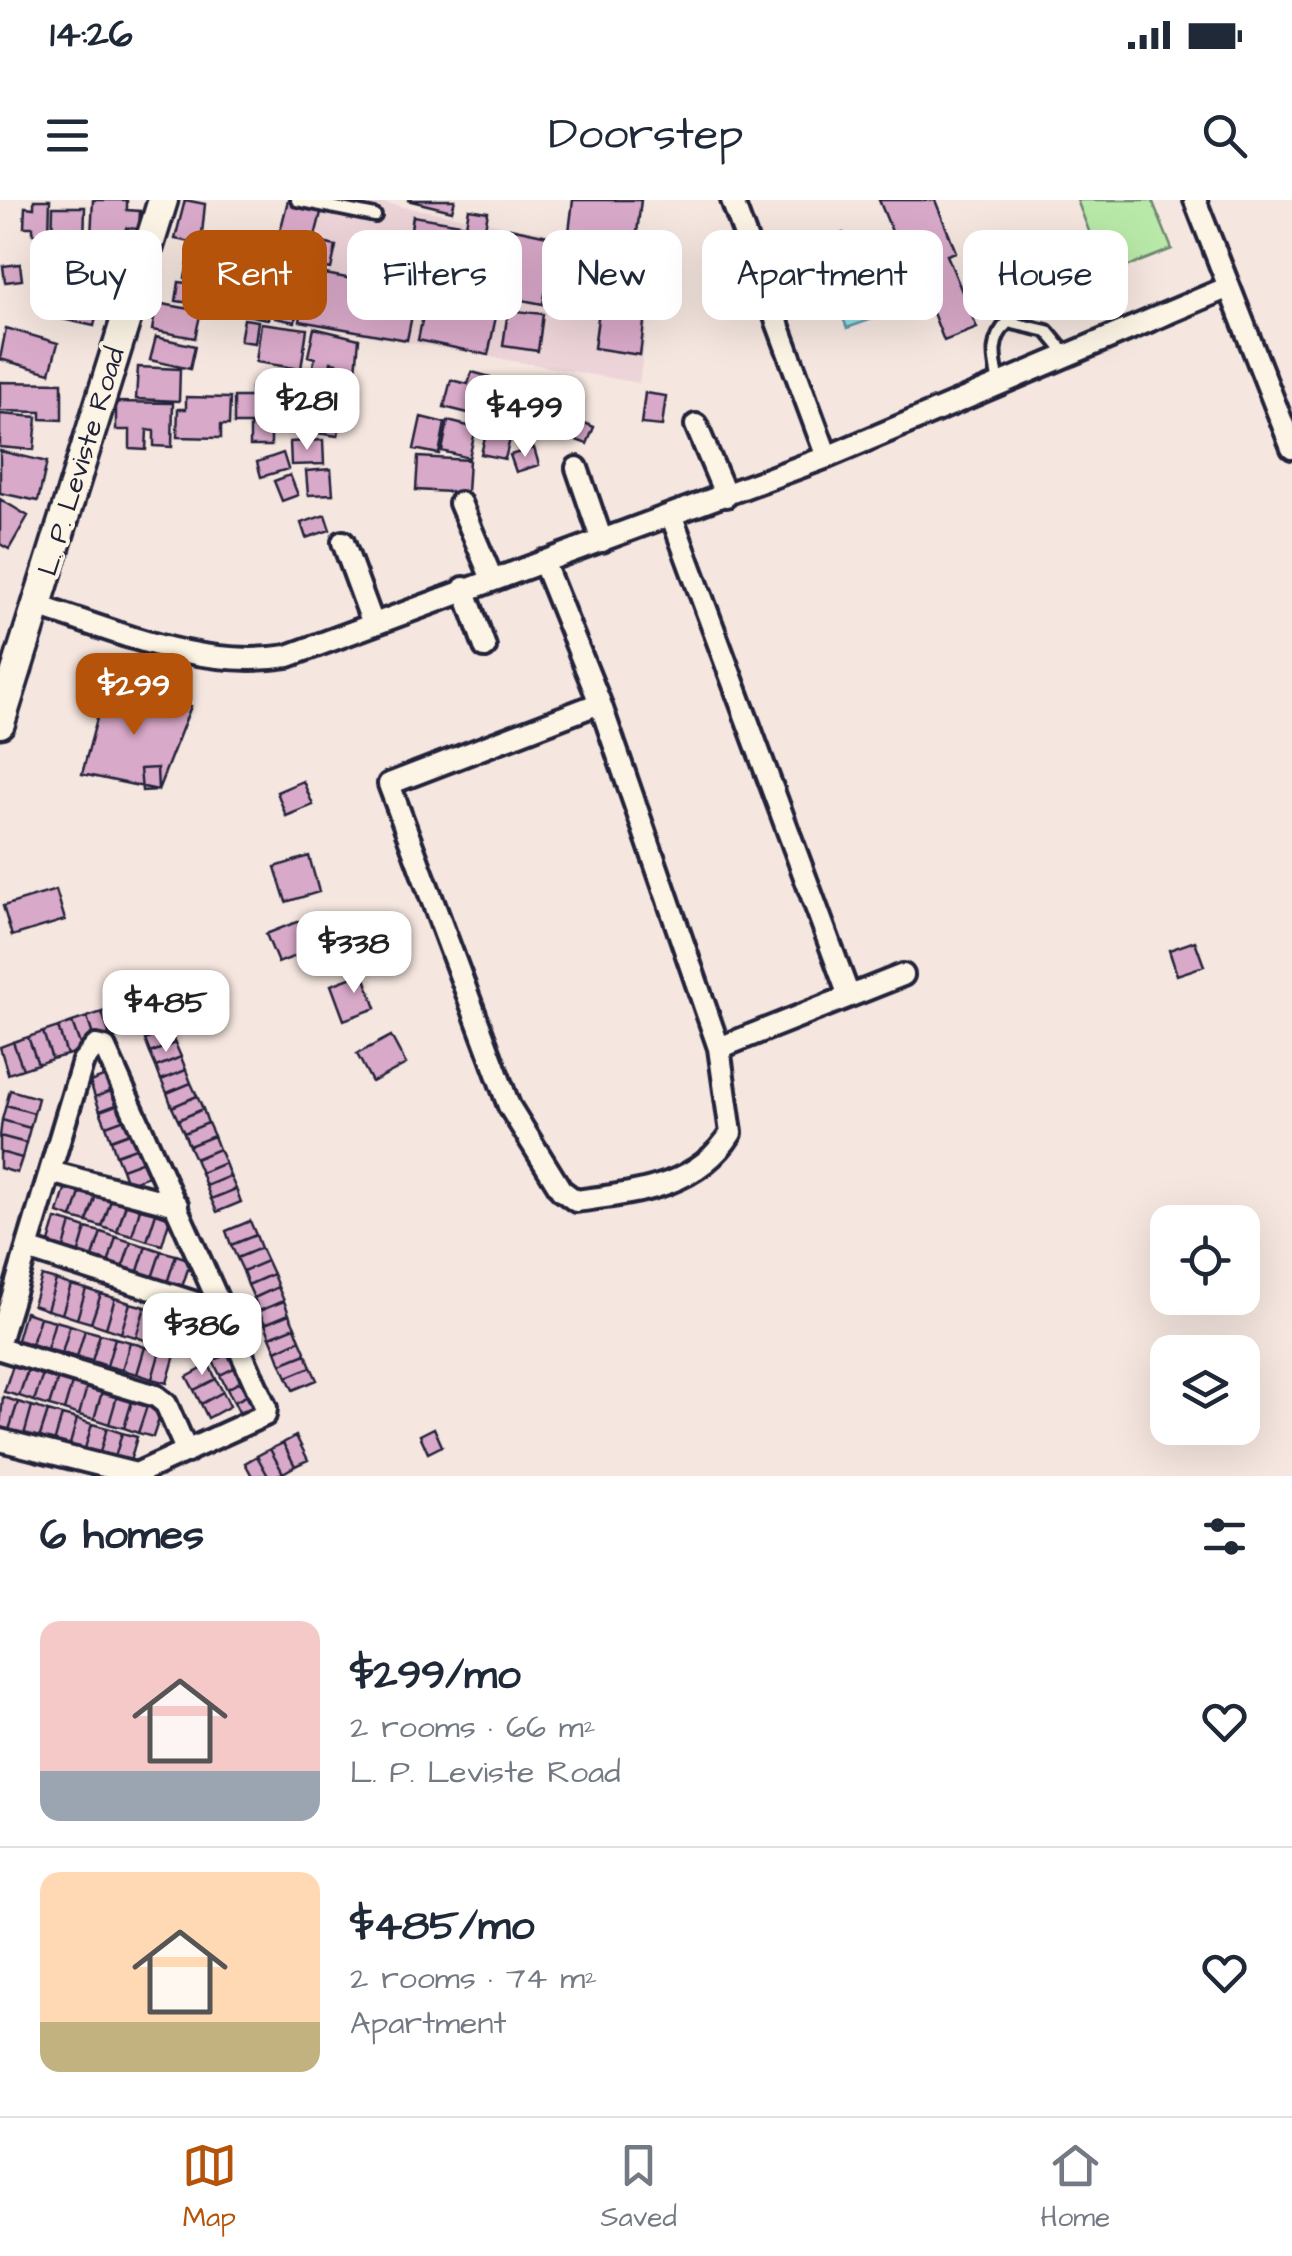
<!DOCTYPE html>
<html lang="en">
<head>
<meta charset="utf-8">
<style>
  :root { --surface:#fff; --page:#f6f6f7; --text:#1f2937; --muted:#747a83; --line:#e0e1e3; --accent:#b45309 }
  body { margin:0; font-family:"Architects Daughter",sans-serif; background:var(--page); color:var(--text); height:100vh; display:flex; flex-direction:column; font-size:38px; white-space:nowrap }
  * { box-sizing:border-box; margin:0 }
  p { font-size:32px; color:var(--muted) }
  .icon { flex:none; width:55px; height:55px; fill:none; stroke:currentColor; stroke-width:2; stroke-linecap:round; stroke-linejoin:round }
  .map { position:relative; height:1276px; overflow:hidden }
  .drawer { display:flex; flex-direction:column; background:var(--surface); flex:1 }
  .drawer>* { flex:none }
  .guide { position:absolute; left:30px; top:30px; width:1232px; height:90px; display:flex; gap:20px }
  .buttons { position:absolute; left:1150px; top:1005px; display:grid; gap:20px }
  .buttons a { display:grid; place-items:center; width:110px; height:110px; border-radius:20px; background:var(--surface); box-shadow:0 10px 40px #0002; font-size:50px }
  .price { position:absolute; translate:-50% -85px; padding:0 22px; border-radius:20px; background:#fff; color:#222; font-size:32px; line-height:65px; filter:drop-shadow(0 2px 5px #0008) }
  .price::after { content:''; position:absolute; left:50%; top:60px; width:30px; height:22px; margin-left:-15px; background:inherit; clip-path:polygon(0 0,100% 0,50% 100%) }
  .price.active { background:var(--accent); color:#fff }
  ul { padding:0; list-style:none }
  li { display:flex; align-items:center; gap:30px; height:250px; padding:0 40px }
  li+li { border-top:2px solid var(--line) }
  li span { display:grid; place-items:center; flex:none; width:280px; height:200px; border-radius:20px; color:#555 }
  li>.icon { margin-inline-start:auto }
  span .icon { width:120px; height:120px; fill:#fffc; stroke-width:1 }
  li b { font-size:42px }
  h2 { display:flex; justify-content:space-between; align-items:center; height:120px; padding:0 40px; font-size:42px }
  .tag { padding:0 35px; border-radius:20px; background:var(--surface); box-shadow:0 10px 40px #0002; font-size:35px; line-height:90px }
  .tag.active { background:var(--accent); color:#fff }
  .status { display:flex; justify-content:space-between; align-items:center; height:70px; padding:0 50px; background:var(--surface); direction:ltr }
  .status svg { height:28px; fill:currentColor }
  header { display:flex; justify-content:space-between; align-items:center; height:130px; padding:0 40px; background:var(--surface); font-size:45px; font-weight:600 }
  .menu { display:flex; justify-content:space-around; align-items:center; height:140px; border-top:2px solid var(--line); background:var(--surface); font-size:28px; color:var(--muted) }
  .menu a { display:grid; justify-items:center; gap:5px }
  .menu .active { color:var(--accent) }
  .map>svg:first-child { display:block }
</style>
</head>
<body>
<div class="status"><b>14:26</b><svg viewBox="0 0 49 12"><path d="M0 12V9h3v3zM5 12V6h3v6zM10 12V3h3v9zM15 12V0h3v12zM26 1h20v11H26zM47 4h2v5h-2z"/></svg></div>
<header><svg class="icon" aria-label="menu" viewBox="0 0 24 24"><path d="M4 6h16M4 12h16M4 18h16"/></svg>Doorstep<svg class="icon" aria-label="search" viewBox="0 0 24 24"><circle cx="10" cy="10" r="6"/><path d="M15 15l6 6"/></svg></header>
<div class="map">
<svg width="1292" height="1276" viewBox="0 0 1292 1276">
  <rect width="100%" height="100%" fill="#f5e6df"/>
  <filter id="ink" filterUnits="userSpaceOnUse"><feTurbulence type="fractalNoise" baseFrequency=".01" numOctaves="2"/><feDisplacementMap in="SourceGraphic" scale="20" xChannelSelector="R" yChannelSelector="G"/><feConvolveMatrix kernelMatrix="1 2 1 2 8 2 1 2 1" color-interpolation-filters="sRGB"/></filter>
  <g filter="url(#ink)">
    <!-- built -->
    <path fill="#edd4d8" d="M320 0H366L657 53 639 183 298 123Z"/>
    <!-- green -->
    <path fill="#b9e9a8" stroke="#6e8672" stroke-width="2.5" d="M1077 0H1152L1172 49 1106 75Z"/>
    <!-- water -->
    <path fill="#8fe1e8" stroke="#6395a3" stroke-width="2.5" d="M877 53 889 82 868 90 878 117 847 128 826 74Z"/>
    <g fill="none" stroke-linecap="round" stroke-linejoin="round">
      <!-- shore -->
      <path stroke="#4e6e80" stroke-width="2.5" d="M868 68 874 75 860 86 864 109 854 114 841 81Z"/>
    </g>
    <!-- building -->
    <path fill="#d9a9c9" stroke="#22223b" stroke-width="2.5" d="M34 0H50L49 34H33V27H24L25 7 34 8Z
      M93 0H127V10L140 11 139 29 126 28 125 38 91 36Z
      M185 0 205 4 201 44 175 39Z
      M288 0 322 9 313 44 280 32Z
      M407 0H455L452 11Z
      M573 0H641L636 41 569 32Z
      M879 0H935L956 52 947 55 977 128 944 141 917 72 910 75Z
      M53 7H85L84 46 52 45Z
      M469 9 488 12 485 28 502 30 498 57 465 52 464 58 408 49 413 16 466 25Z
      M510 28 557 38 543 104 496 95Z
      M273 32 311 48 307 64 268 54Z
      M843 33 851 52 803 70 796 51Z
      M1043 38 1048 53 1065 47 1072 70 1050 77 1046 62 1034 66 1026 43Z
      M571 41 612 46 610 53 652 59 640 155 594 148 603 80 567 75Z
      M318 42 336 46 331 69 313 65Z
      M191 48 242 56 237 87 185 78Z
      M248 55 276 60 271 81 244 76Z
      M20 64 22 80 5 82 3 66Z
      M281 64 302 67 299 96 277 93Z
      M309 71 417 91 407 140 300 121Z
      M54 73 104 85 94 126 44 115Z
      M179 82 208 86 205 105 176 101Z
      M249 84 273 88 268 119 245 115Z
      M213 87 243 93 239 114 209 108Z
      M428 92 498 107 488 155 418 140Z
      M280 97 300 101 295 122 275 118Z
      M157 103 201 111 195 138 152 130Z
      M508 110 543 114 538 151 503 146Z
      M244 119 258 121 255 143 240 141Z
      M261 123 307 129 301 169 256 162Z
      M6 128 58 143 50 173 0 159Z
      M314 128 359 139 355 182 334 177 337 163 331 162 329 174 312 170 315 158 308 156Z
      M156 137 195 146 190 169 150 160Z
      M138 167 180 169 179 201 136 199Z
      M472 172 490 177 480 216 444 207 451 180 468 184Z
      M278 178 315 179 314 205 277 203Z
      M0 182 62 183V220L41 219V212L0 211Z
      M493 185 509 190 506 200 515 203 506 233 481 226Z
      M251 188H271V246H250V224H234V197H251Z
      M321 188 343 190 338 236 317 233Z
      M645 193 666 196 662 226 641 224Z
      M186 197 230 198 229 225H221V238L177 237 178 209H186Z
      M583 201V217H566L565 202Z
      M116 202 173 203 172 247 154 246V231L147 230 146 250 130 249V230H116Z
      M279 208 313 209 312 233H278Z
      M0 214 37 217 34 250 0 247Z
      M421 217 445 223 439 254 414 249Z
      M575 219 594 227 587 244 568 237Z
      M448 221 476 228 469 258 442 251Z
      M486 233 510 239 505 259 481 254Z
      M323 240 324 264 291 265 290 242Z
      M534 248 539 265 516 272 510 255Z
      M0 251 47 262 38 301 0 293Z
      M283 253 288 269 261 277 257 262Z
      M418 257 469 260 467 293 416 290Z
      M331 269 333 294 308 295 306 271Z
      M290 275 298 295 282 301 274 281Z
      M0 299 28 316 9 349 0 344Z
      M325 315 330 330 306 338 301 323Z
      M106 485 191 506 158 590 82 574Z
      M157 568 158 590 142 591 140 569Z
      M303 581 313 605 286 616 277 592Z
      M309 656 319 692 286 702 275 667Z
      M56 690 65 720 12 736 3 706Z
      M299 721 311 750 278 763 266 734Z
      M1195 741 1204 766 1177 775 1169 750Z
      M363 773 376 808 344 820 331 785Z
      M117 807 126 834 111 839 102 812Z
      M102 812 111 839 96 845 87 817Z
      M87 817 96 845 82 850 72 822Z
      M72 822 82 850 67 855 58 827Z
      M58 827 67 855 52 859 43 832Z
      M169 830 175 843 150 853 145 840Z
      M43 832 52 859 38 864 28 837Z
      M391 836 406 864 372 882 357 854Z
      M28 837 38 864 23 869 13 842Z
      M13 842 23 869 8 874 0 847Z
      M175 843 181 857 156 867 150 853Z
      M181 857 186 870 161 880 156 867Z
      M186 870 191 883 167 893 161 880Z
      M116 872 122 887 95 897 90 882Z
      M191 883 197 896 172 907 167 893Z
      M122 887 127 901 100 911 95 897Z
      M10 890 38 898 34 913 6 905Z
      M197 896 203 909 178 920 172 907Z
      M127 901 133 916 106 926 100 911Z
      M6 905 34 913 30 928 2 920Z
      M203 909 208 923 184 933 178 920Z
      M133 916 138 930 111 940 106 926Z
      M2 920 30 928 26 943 0 936Z
      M208 923 214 936 189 946 184 933Z
      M138 930 144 945 116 955 111 940Z
      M0 936 26 943 22 958 0 952Z
      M214 936 219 949 195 959 189 946Z
      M144 945 149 959 122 969 116 955Z
      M219 949 225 963 201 973 195 959Z
      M0 952 22 958 17 973 0 968Z
      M149 959 154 974 127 984 122 969Z
      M225 963 230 976 206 986 201 973Z
      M230 976 236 989 211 999 206 986Z
      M66 986 81 990 72 1018 58 1013Z
      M236 989 241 1002 217 1012 211 999Z
      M81 990 96 995 87 1022 72 1018Z
      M96 995 111 1000 102 1027 87 1022Z
      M111 1000 126 1004 117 1032 102 1027Z
      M126 1004 140 1009 132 1036 117 1032Z
      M140 1009 156 1013 147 1041 132 1036Z
      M156 1013 170 1018 162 1045 147 1041Z
      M56 1019 71 1023 63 1051 48 1046Z
      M250 1021 256 1035 231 1045 226 1031Z
      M71 1023 86 1028 78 1055 63 1051Z
      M86 1028 101 1032 92 1060 78 1055Z
      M101 1032 116 1037 108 1064 92 1060Z
      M256 1035 261 1048 237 1058 231 1045Z
      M116 1037 131 1042 122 1069 108 1064Z
      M131 1042 146 1046 137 1074 122 1069Z
      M146 1046 161 1051 152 1078 137 1074Z
      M261 1048 267 1061 243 1071 237 1058Z
      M161 1051 176 1055 167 1083 152 1078Z
      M176 1055 191 1060 182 1087 167 1083Z
      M267 1061 273 1074 248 1085 243 1071Z
      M273 1074 278 1087 254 1098 248 1085Z
      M42 1076 56 1080 47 1110 33 1105Z
      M56 1080 71 1085 62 1114 47 1110Z
      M71 1085 86 1089 77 1119 62 1114Z
      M278 1087 284 1101 259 1111 254 1098Z
      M86 1089 101 1094 91 1123 77 1119Z
      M101 1094 115 1098 106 1128 91 1123Z
      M115 1098 130 1103 121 1133 106 1128Z
      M284 1101 289 1114 265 1124 259 1111Z
      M130 1103 145 1107 136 1137 121 1133Z
      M145 1107 159 1112 150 1142 136 1137Z
      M25 1112 40 1117 32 1144 17 1140Z
      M159 1112 174 1116 165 1146 150 1142Z
      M289 1114 295 1127 270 1137 265 1124Z
      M174 1116 189 1121 180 1151 165 1146Z
      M40 1117 55 1121 47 1149 32 1144Z
      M55 1121 70 1125 62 1153 47 1149Z
      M189 1121 204 1125 194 1155 180 1151Z
      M70 1125 85 1130 77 1157 62 1153Z
      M295 1127 300 1140 276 1151 270 1137Z
      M85 1130 100 1134 92 1161 77 1157Z
      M100 1134 115 1138 107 1166 92 1161Z
      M115 1138 130 1142 122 1170 107 1166Z
      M300 1140 306 1154 281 1164 276 1151Z
      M130 1142 145 1147 137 1174 122 1170Z
      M145 1147 160 1151 152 1179 137 1174Z
      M235 1150 242 1164 220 1175 213 1161Z
      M160 1151 175 1155 167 1183 152 1179Z
      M306 1154 311 1167 287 1177 281 1164Z
      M242 1164 249 1177 227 1189 220 1175Z
      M13 1165 28 1169 19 1196 4 1192Z
      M209 1165 216 1179 194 1190 187 1177Z
      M311 1167 317 1180 293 1190 287 1177Z
      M28 1169 43 1174 34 1201 19 1196Z
      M43 1174 58 1178 49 1206 34 1201Z
      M249 1177 256 1191 234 1202 227 1189Z
      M58 1178 72 1183 64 1210 49 1206Z
      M216 1179 223 1192 201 1204 194 1190Z
      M72 1183 87 1187 79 1215 64 1210Z
      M87 1187 102 1192 94 1219 79 1215Z
      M256 1191 263 1205 241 1216 234 1202Z
      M102 1192 117 1196 109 1224 94 1219Z
      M223 1192 230 1206 208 1218 201 1204Z
      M117 1196 132 1201 124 1228 109 1224Z
      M3 1197 18 1202 9 1230 0 1227Z
      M132 1201 147 1206 138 1233 124 1228Z
      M18 1202 32 1206 24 1235 9 1230Z
      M32 1206 48 1211 39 1239 24 1235Z
      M147 1206 162 1210 153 1237 138 1233Z
      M48 1211 62 1215 54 1243 39 1239Z
      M62 1215 77 1219 69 1248 54 1243Z
      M77 1219 92 1224 84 1252 69 1248Z
      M92 1224 107 1228 99 1256 84 1252Z
      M107 1228 122 1233 114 1261 99 1256Z
      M434 1228 442 1246 428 1253 420 1235Z
      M122 1233 137 1237 129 1265 114 1261Z
      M296 1236 308 1260 295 1266 283 1243Z
      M283 1243 295 1266 283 1273 270 1249Z
      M270 1249 283 1273 276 1276H268L257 1256Z
      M257 1256 268 1276H252L245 1263Z"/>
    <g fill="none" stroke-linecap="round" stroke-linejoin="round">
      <defs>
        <path id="service" d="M297 0 375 16
          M999 183C994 159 989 141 1008 122L1047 131 1067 155"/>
        <path id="minor" d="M732 0 827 257
          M1195 0 1292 248
          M696 225 726 296
          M577 268 602 341
          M460 303 492 379
          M672 317 849 796
          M343 342 373 424
          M543 361 600 503 719 848 731 933C697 988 634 993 576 1001L561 990 509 906 389 584 600 503
          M464 388 485 447
          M34 405C117 431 200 470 288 456L827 257 1229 87
          M719 848 903 775
          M50 972 177 1005
          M27 1049 224 1112
          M0 1139 83 861 96 846 105 848 266 1208 265 1215 136 1274 0 1240
          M0 1149 156 1196 166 1204 187 1252"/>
        <path id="secondary" d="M0 523 163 0"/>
      </defs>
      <!-- service casing -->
      <use href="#service" stroke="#22223b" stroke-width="18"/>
      <!-- minor casing -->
      <use href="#minor" stroke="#22223b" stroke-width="28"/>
      <!-- secondary casing -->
      <use href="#secondary" stroke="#22223b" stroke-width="35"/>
      <!-- service -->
      <use href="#service" stroke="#fcf5e5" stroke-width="10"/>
      <!-- minor -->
      <use href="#minor" stroke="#fcf5e5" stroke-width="20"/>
      <!-- secondary -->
      <use href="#secondary" stroke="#fcf5e5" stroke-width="28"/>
    </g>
  </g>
  <g text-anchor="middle" stroke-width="8" stroke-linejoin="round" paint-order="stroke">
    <!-- street labels -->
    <g font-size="28" fill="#22223b" stroke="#fcf5e5">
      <text transform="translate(80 261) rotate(-73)" y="10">L. P. Leviste Road</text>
    </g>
  </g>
</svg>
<div class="buttons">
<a><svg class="icon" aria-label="locate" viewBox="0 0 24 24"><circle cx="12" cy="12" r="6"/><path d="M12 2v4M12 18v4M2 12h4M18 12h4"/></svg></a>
<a><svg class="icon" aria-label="layers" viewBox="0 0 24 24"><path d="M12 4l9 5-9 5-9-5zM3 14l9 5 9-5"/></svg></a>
</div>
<b class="price" style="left:307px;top:253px">$281</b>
<b class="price" style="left:525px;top:260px">$499</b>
<b class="price active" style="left:134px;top:538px">$299</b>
<b class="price" style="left:354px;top:796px">$338</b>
<b class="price" style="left:166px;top:855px">$485</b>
<b class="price" style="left:202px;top:1178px">$386</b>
<div class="guide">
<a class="tag">Buy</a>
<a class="tag active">Rent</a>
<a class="tag">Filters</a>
<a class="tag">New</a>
<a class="tag">Apartment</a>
<a class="tag">House</a>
</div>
</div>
<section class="drawer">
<h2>6 homes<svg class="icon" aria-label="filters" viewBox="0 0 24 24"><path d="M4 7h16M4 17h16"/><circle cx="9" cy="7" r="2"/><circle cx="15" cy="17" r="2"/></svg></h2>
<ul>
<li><span style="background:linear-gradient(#f6c9c9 75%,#9aa5b1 0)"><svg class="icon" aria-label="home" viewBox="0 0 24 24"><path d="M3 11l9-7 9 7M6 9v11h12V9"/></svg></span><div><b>$299/mo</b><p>2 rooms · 66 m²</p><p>L. P. Leviste Road</p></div><svg class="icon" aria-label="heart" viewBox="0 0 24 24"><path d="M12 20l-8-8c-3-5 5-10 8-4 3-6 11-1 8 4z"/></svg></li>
<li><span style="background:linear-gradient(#ffd9b3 75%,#c2b280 0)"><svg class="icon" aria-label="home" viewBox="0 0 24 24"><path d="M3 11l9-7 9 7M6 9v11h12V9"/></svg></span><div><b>$485/mo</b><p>2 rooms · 74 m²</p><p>Apartment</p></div><svg class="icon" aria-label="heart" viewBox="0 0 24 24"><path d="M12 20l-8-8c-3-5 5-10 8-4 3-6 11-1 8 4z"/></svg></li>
</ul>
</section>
<nav class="menu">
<a class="active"><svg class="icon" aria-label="map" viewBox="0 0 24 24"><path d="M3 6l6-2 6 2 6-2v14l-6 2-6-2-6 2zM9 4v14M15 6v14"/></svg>Map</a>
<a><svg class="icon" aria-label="saved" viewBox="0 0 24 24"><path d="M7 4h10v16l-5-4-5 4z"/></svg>Saved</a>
<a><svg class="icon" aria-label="home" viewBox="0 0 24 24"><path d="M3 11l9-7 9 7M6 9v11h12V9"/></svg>Home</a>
</nav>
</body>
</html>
